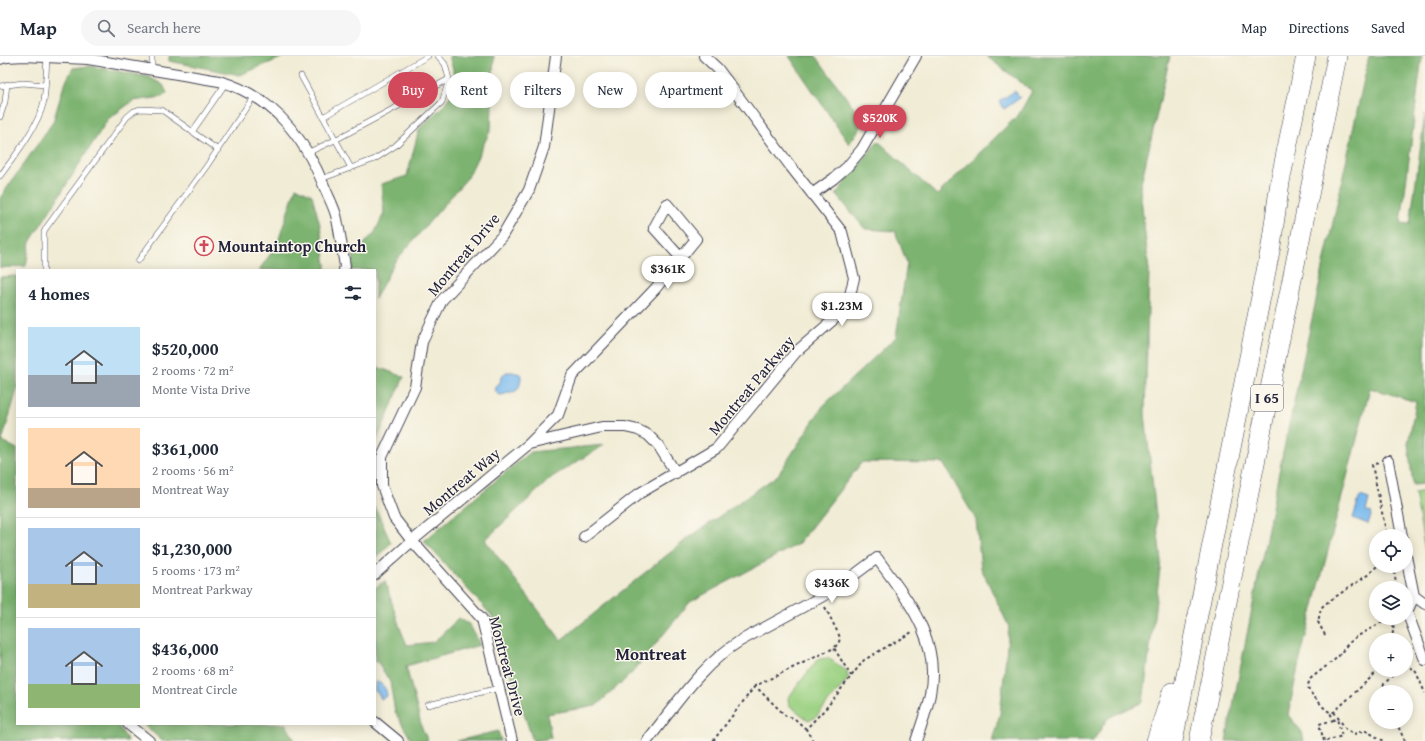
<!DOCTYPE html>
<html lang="en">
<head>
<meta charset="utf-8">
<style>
  :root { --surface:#fff; --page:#f6f6f7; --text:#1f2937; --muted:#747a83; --line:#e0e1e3; --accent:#d1495b }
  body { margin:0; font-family:"Gentium Book Plus",serif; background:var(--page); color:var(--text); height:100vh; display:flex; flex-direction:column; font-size:15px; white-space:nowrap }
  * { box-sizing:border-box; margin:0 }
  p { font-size:13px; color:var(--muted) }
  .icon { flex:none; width:22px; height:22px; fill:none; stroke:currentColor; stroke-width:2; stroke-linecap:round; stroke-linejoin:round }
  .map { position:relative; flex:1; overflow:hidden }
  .panel { position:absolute; left:16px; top:213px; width:360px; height:456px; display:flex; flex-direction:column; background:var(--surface); border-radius:0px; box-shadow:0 2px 10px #0003 }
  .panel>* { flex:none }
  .hud { position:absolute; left:388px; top:16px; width:380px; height:36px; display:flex; gap:8px }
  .tools { position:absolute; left:1369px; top:473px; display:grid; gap:8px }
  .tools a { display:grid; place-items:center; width:44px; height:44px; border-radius:50%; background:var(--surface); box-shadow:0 2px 10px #0003; font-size:20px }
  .price { position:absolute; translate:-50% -34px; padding:0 9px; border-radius:14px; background:#fff; color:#222; font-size:13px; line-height:26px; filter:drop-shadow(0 1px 2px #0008) }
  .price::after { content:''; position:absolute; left:50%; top:24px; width:12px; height:9px; margin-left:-6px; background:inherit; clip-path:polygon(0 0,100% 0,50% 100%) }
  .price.current { background:var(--accent); color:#fff }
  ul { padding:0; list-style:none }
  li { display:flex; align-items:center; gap:12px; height:100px; padding:0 12px }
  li+li { border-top:1px solid var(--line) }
  li span { display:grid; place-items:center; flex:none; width:112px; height:80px; border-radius:0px; color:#555 }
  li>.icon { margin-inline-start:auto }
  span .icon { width:48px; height:48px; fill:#fffc; stroke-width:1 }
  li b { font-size:17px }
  h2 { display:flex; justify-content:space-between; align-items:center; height:48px; padding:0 12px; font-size:17px }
  .pill { padding:0 14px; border-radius:18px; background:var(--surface); box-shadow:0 2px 10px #0003; font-size:14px; line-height:36px }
  .pill.current { background:var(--accent); color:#fff }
  header { display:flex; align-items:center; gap:24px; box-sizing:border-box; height:56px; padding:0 20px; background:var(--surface); border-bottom:1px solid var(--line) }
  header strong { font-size:19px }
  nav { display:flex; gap:22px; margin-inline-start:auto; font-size:14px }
  .search { width:280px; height:36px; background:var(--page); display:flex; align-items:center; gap:10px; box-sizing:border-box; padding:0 14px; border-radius:22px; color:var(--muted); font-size:15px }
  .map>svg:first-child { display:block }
</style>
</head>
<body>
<header>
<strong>Map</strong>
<div class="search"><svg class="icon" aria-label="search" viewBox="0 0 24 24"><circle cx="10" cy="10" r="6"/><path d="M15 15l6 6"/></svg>Search here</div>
<nav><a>Map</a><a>Directions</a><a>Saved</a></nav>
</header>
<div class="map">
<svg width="1425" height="685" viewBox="0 0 1425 685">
  <rect width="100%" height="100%" fill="#fbf7ec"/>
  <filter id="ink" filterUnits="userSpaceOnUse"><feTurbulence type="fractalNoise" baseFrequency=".025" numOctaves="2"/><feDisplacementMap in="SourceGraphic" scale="8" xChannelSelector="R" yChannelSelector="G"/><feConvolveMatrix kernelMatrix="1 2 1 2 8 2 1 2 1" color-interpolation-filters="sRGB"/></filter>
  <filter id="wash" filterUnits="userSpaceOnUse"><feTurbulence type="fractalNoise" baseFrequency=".012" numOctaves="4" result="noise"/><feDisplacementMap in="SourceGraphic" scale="16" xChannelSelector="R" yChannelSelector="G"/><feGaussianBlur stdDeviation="0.9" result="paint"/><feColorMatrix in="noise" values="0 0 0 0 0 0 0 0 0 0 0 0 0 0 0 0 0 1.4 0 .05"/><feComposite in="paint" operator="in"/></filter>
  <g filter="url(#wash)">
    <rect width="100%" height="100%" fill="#f1ecd5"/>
    <!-- green -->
    <path fill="#9bd182" stroke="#5e7a5e" d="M1425 435V494L1415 437Z
      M828 602 847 615 848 623 815 662 808 664 789 649 788 642 818 603Z"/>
    <!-- forest -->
    <path fill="#7cb370" stroke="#4f6a56" d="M169 0H286L240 19 169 5Z
      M449 0H494L491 73 468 121 394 207 375 243V214H351L354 199 375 176 384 157 381 128 407 120 419 73 442 51 454 34 453 13Z
      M789 0H816L864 66 849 88Z
      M986 0H1170L1140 132 1149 215 1145 358 1161 505 1143 646 1108 662 1093 685H992L1000 658 1009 571 981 512 976 464 943 407 862 406 798 488 690 546 631 618 596 650 547 658 551 682 533 685 492 560 424 485 530 396 604 389 552 421 485 484 561 584 687 483 778 419 823 350 896 281 907 207 895 175 865 173 836 138 878 85 937 139 1019 58 1032 35Z
      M1369 0H1422L1401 167 1410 168 1425 58V184L1423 187 1425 197V428L1413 429 1408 388 1416 346 1370 332 1299 607 1288 659 1302 676 1304 685H1226L1281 406Z
      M90 10 149 21 163 29 167 37 162 41 133 45 108 63 30 186 26 210 0 212V142L53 66 64 29 73 12Z
      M296 131 312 139 320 169 326 209V214H259L277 189Z
      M17 220V334L2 385 17 393V668H117L128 685H0V221Z
      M375 310 404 321 375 388Z
      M375 451 391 487 377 501H375Z
      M385 525 400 572 407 589 434 586 459 562 470 569 480 589 406 610 422 672 428 685H412L395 656 390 626 377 605 375 604V532Z
      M144 668H286L295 685H162Z
      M498 675 501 685H457Z"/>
    <!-- water -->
    <path fill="#7bbbef" stroke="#4e6e95" d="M1015 35 1020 42 1004 53 1003 51H1002L999 45Z
      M506 316H512L521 318C521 326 520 339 507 336L506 338 500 339C494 336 494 330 500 327L501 321Z
      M1360 440 1369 443 1366 455 1372 457 1368 468 1353 462Z
      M375 626C382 626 387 633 387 640L381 643 379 638 375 635Z"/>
  </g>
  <g filter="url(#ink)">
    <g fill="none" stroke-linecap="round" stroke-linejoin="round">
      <defs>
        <path id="service" d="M152 14V0
          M301 20 351 112
          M0 30 23 27 45 29
          M0 61 5 46 7 28
          M323 61 428 0
          M192 76 226 27
          M307 97 335 84 449 23 445 8 438 0
          M0 120C15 100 39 69 44 45 46 30 46 15 47 1
          M321 123 375 103 395 90 442 46 449 23
          M138 205 206 111 254 40
          M44 214V176L46 172 127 61 134 55 140 53 162 54 218 94
          M428 649 499 632"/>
        <path id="minor" d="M0 3 7 1 24 0 88 3 219 25C273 40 304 81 324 130 328 140 333 149 336 159 340 175 342 193 345 210L344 214
          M812 138 833 123 847 111 862 93 916 0
          M529 388 558 359 572 320 655 233 696 183 667 148 654 172 681 202
          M1388 405 1402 480
          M584 481 640 437 717 392 796 296 847 252 854 222 842 176 791 111 718 13 704 0
          M1406 500 1414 540 1407 556 1425 604
          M375 518 412 485 529 388 602 371H625L638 374 648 379 658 389 676 417
          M1414 540 1425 548
          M375 666 398 685
          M128 668 149 685
          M512 685 482 563 412 485 394 462 382 430V401L415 331 422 286 442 244 502 180 529 134 544 91 556 0
          M647 685C675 650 701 609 740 585L834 534 877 502C907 544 941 582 930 638 927 654 921 670 916 685"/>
        <path id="motorway" d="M1156 685 1172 636
          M1173 685 1271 190 1280 126 1306 0
          M1199 685 1337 0"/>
      </defs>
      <!-- service casing -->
      <use href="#service" stroke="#414052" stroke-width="6"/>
      <!-- minor casing -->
      <use href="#minor" stroke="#414052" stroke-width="12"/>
      <!-- motorway casing -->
      <use href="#motorway" stroke="#414052" stroke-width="20"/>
      <!-- path -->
      <path stroke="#414052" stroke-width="2" stroke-dasharray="3 3" stroke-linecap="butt" d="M1378 407 1372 409 1387 480
        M1376 496 1374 506 1376 507
        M1388 510 1393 511
        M1393 510 1397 532
        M825 551 839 579C841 585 838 588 834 592
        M1325 579 1318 566 1321 552 1325 548 1369 518 1377 510
        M1392 584 1394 566 1399 562
        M1406 607 1416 616 1425 637
        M1379 614 1334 656H1330L1326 654 1309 635 1308 629 1310 623 1338 601 1346 590 1356 581 1389 562
        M1382 636 1384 628 1398 614
        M1334 656 1346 673 1355 678 1357 676 1366 675 1384 685
        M1396 666 1405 685
        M806 673 794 662 786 660 755 630 834 592 851 620
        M713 685 755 630
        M813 685 806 673 827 651 864 604 912 576
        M1324 685 1319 668 1334 664
        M1326 685 1342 680 1337 663 1334 664 1330 657"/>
      <!-- service -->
      <use href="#service" stroke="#fff" stroke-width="5"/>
      <!-- minor -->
      <use href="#minor" stroke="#fff" stroke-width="10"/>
      <!-- motorway -->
      <use href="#motorway" stroke="#fff" stroke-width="19"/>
    </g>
  </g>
  <!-- icons -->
  <defs>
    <symbol id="church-ring" viewBox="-11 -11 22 22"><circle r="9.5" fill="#fbf7ec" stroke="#d1495b" stroke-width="1.5"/><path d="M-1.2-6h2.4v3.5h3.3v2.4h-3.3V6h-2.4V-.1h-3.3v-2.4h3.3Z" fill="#d1495b"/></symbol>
  </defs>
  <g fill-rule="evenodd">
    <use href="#church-ring" x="193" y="179" width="22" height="22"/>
  </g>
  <g text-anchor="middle" stroke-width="3" stroke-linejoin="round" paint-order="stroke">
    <!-- shield labels -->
    <rect fill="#fbf7ec" stroke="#636270" stroke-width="1" x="1251" y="329" width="32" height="26" rx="3"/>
    <g font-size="15" font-weight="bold" fill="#22223b">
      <text x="1267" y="347">I 65</text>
    </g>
    <!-- poi labels -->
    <g font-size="16" font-weight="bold" fill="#22223b" stroke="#fbf7ec" text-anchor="start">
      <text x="218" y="196">Mountaintop Church</text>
    </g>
    <!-- street labels -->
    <g font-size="16" fill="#22223b" stroke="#fbf7ec">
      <text transform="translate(463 198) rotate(-50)" y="6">Montreat Drive</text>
      <text transform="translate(751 329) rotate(-50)" y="6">Montreat Parkway</text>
      <text transform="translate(461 425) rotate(-40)" y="6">Montreat Way</text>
      <text transform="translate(508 610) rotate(75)" y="6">Montreat Drive</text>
    </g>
    <!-- neighbourhood labels -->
    <g font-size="17" font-weight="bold" fill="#22223b" stroke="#fbf7ec">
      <text x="651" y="604">Montreat</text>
    </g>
  </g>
</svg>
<div class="tools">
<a><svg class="icon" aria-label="locate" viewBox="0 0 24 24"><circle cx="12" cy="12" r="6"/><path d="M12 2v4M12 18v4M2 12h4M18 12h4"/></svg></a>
<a><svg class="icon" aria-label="layers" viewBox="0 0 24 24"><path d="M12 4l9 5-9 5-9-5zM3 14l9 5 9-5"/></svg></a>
<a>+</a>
<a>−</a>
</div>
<b class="price current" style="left:880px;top:83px">$520K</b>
<b class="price" style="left:668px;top:234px">$361K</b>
<b class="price" style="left:842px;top:271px">$1.23M</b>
<b class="price" style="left:832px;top:548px">$436K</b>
<div class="hud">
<a class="pill current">Buy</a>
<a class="pill">Rent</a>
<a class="pill">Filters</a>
<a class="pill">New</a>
<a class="pill">Apartment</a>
</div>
<section class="panel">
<h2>4 homes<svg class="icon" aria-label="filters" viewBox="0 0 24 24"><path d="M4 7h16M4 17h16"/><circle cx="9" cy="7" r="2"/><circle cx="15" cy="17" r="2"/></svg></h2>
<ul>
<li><span style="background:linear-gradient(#bfe0f5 60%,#9aa5b1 0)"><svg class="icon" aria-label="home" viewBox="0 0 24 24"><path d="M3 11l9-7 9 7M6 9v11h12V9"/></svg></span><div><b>$520,000</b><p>2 rooms · 72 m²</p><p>Monte Vista Drive</p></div></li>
<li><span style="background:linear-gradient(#ffd9b3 75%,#b9a48a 0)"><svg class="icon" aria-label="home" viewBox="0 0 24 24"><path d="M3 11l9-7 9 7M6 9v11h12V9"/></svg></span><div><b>$361,000</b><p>2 rooms · 56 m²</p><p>Montreat Way</p></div></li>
<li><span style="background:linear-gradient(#a9c7e8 70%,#c2b280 0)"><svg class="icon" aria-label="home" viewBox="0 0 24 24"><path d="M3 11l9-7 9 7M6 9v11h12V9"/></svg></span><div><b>$1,230,000</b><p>5 rooms · 173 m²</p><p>Montreat Parkway</p></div></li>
<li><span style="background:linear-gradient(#a9c7e8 70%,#8fb573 0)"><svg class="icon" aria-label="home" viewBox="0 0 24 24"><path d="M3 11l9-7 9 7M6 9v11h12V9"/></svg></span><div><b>$436,000</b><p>2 rooms · 68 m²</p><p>Montreat Circle</p></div></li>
</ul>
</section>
</div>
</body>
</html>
